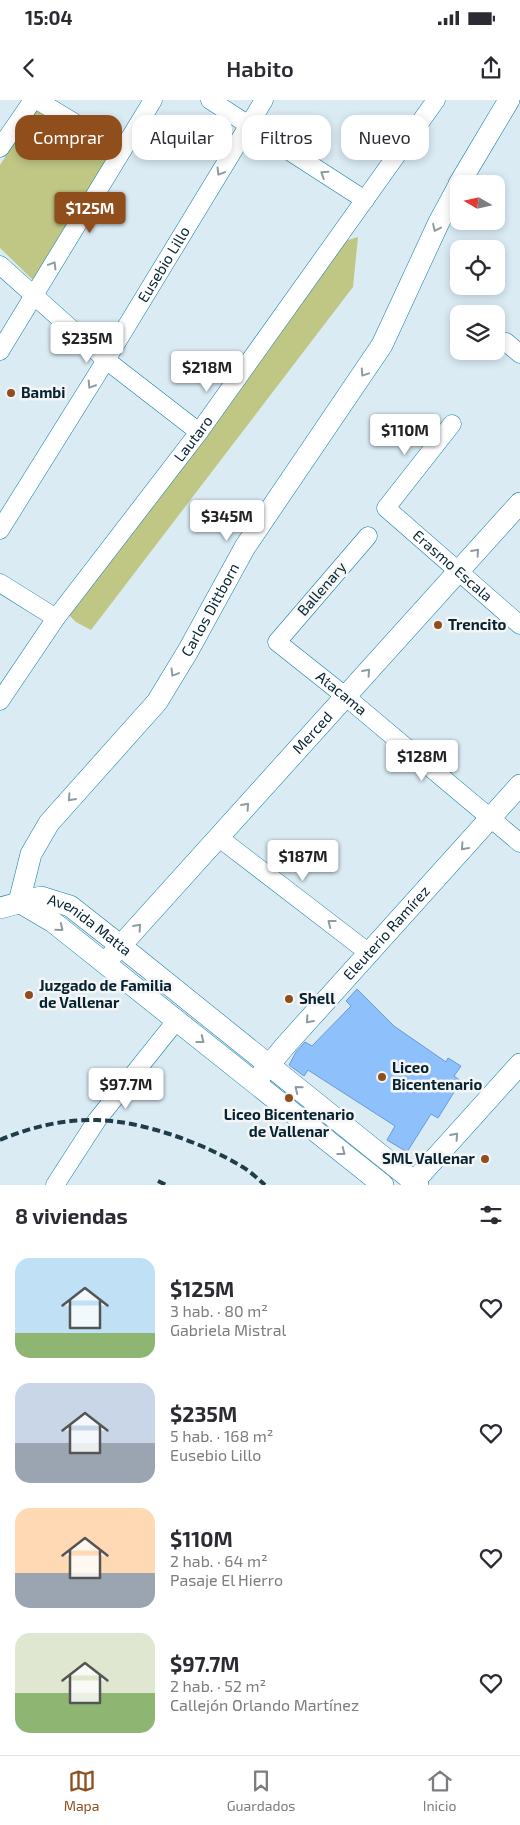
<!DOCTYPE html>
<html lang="es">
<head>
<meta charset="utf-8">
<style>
  :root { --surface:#fff; --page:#f2f2f3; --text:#2b2b33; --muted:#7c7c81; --line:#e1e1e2; --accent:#904e1c }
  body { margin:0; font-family:"Exo 2",sans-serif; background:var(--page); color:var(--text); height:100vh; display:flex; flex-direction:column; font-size:19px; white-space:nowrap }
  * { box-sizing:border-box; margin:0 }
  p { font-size:16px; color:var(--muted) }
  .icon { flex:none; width:28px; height:28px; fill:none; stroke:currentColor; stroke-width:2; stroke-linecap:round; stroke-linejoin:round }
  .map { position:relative; height:1085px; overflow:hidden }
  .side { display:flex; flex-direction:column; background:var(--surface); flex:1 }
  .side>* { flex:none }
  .guide { position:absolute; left:15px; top:15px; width:490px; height:45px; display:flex; gap:10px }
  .needle { width:32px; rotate:279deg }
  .tools { position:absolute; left:450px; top:75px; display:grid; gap:10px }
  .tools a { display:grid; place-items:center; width:55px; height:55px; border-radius:10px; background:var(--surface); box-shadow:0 2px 8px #0003; font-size:25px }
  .price { position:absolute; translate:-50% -42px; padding:0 11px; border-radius:5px; background:#fff; color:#222; font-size:16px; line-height:32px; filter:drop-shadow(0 1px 2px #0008) }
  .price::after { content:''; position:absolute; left:50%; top:30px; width:15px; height:11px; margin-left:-8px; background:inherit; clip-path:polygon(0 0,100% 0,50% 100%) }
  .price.on { background:var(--accent); color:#fff }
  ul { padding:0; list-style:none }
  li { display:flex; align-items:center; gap:15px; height:125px; padding:0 15px }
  li span { display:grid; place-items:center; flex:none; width:140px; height:100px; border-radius:15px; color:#555 }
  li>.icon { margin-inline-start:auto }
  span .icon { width:60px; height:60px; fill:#fffc; stroke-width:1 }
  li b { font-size:21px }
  h2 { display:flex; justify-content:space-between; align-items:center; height:60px; padding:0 15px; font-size:21px }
  .tag { padding:0 18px; border-radius:15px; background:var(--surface); box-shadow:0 2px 8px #0003; font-size:18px; line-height:45px }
  .tag.on { background:var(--accent); color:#fff }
  .status { display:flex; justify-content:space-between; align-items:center; height:35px; padding:0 25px; background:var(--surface); direction:ltr }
  .status svg { height:14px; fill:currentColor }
  header { display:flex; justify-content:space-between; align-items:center; height:65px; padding:0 15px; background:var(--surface); font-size:22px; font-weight:600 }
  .dock { display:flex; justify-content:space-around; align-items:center; height:70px; border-top:1px solid var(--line); background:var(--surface); font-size:14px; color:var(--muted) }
  .dock a { display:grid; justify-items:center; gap:2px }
  .dock .on { color:var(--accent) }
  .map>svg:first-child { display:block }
</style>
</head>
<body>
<div class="status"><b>15:04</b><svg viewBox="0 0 49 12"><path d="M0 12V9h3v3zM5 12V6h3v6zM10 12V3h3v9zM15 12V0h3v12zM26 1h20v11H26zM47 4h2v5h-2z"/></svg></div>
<header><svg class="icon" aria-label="back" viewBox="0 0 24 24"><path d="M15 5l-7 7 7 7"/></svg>Habito<svg class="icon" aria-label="share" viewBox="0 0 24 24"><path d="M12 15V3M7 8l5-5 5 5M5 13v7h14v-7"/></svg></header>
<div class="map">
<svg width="520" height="1085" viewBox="0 0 520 1085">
  <rect width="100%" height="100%" fill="#daebf4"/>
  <!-- green -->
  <path fill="#c0c784" d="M36 10 112 54 34 181 0 148V65Z
    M358 137 353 187 91 530 76 522 69 515 342 142Z"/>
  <!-- building -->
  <path fill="#8ec0fb" stroke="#669bda" d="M357 889 394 926 446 962 448 958 461 966 454 976 461 981 438 1018 431 1014 407 1052 387 1040 395 1026 308 970 304 976 289 965 296 952 305 942 312 946 351 906 346 901Z"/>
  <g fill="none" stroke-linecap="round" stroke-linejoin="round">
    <defs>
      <g id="minor">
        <path d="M37 0 121 51"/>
        <path d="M210 0 365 100"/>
        <path d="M0 48 33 0"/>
        <path d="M0 165 106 260 199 332"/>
        <path d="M506 242 520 254"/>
        <path d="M0 251 153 0"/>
        <path id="s1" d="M452 324 386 408 520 525"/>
        <path id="s2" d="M0 430 106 260 264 0"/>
        <path id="s3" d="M368 436 277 542 345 596 520 743"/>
        <path d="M0 483 56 518"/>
        <path id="s4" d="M0 601 56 518 199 332 436 0"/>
        <path d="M218 737 369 853"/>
        <path d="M55 1085 97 1020 176 921"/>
      </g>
      <g id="major">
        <path d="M459 84 509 0"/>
        <path id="s5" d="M19 802 31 754 49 723 157 602 188 551 245 447 382 245 439 122 459 85"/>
        <path d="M19 802 53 822 383 1085"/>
        <path id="s6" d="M0 808 41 797 70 806 121 846 418 1085"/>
        <path id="s7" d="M105 863 520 403"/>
        <path id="s8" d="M260 976 285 946 520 685"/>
        <path d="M411 1085 520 964"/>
      </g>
    </defs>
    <!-- minor casing -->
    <use href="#minor" stroke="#127ca7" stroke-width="19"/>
    <!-- major casing -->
    <use href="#major" stroke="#127ca7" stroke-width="22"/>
    <!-- minor -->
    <use href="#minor" stroke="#fff" stroke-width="18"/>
    <!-- major -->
    <use href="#major" stroke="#fff" stroke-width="21"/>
    <!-- rail -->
    <path stroke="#1f3c49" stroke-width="4" stroke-dasharray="8 4" stroke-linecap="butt" d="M0 1040C30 1027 65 1019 97 1020 142 1021 203 1043 241 1066 250 1071 258 1079 265 1085
      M158 1081 166 1085"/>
  </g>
  <!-- one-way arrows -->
  <defs><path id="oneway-chevron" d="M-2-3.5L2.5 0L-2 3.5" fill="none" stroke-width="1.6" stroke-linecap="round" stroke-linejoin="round" transform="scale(1.25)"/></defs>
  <g stroke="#8e9ca2">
    <use href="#oneway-chevron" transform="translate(220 72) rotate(121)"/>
    <use href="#oneway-chevron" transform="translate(324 74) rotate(-147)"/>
    <use href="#oneway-chevron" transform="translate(436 128) rotate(115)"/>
    <use href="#oneway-chevron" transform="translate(53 165) rotate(-59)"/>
    <use href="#oneway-chevron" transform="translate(364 273) rotate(124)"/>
    <use href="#oneway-chevron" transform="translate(91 285) rotate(122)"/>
    <use href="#oneway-chevron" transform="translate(476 452) rotate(-48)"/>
    <use href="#oneway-chevron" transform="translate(367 572) rotate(-48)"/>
    <use href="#oneway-chevron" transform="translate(174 573) rotate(121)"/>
    <use href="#oneway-chevron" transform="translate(71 698) rotate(132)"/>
    <use href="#oneway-chevron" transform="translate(246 706) rotate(-48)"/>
    <use href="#oneway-chevron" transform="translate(464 747) rotate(132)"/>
    <use href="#oneway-chevron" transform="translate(331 823) rotate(-142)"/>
    <use href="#oneway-chevron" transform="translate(138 827) rotate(-48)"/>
    <use href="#oneway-chevron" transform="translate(60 828) rotate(39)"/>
    <use href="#oneway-chevron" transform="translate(309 920) rotate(132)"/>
    <use href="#oneway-chevron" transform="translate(201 940) rotate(38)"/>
    <use href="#oneway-chevron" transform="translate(298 989) rotate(-141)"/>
    <use href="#oneway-chevron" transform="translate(455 1036) rotate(-48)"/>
    <use href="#oneway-chevron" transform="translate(342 1052) rotate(38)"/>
  </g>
  <!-- markers -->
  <g fill="#904e1c" stroke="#f5f5f5" stroke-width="2">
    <circle cx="11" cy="293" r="5"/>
    <circle cx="438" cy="525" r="5"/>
    <circle cx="29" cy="895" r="5"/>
    <circle cx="289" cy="899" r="5"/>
    <circle cx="382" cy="977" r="5"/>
    <circle cx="289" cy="998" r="5"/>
    <circle cx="485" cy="1059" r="5"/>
  </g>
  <g text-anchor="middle" stroke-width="5" stroke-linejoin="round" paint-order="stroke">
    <!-- street labels -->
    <g font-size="15" fill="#052331" stroke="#f5f5f5">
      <text dy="5" stroke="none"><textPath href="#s2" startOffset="312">Eusebio Lillo</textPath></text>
      <text dy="5" stroke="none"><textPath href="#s4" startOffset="326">Lautaro</textPath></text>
      <text dy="5" stroke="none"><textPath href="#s1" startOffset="195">Erasmo Escala</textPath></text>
      <text transform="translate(322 489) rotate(-49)" y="5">Ballenary</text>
      <text dy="5" stroke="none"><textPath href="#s5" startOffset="354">Carlos Dittborn</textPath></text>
      <text dy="5" stroke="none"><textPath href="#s3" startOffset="222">Atacama</textPath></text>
      <text dy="5" stroke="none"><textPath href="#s7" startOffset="310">Merced</textPath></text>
      <text dy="5" stroke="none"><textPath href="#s6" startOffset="99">Avenida Matta</textPath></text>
      <text dy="5" stroke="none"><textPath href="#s8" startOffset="191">Eleuterio Ramírez</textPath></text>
    </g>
    <!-- poi labels -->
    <g font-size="15" font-weight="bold" fill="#052331" stroke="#f5f5f5" text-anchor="start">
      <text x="21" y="298">Bambi</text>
      <text x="448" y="530">Trencito</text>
      <text x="39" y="891">Juzgado de Familia<tspan x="39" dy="17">de Vallenar</tspan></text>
      <text x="299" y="904">Shell</text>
      <text x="392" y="973">Liceo<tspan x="392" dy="17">Bicentenario</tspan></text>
      <text x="289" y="1020" text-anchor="middle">Liceo Bicentenario<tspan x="289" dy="17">de Vallenar</tspan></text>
      <text x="475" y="1064" text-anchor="end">SML Vallenar</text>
    </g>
  </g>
</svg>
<div class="tools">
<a><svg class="needle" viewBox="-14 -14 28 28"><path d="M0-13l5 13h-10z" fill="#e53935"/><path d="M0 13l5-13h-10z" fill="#7c7c81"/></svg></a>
<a><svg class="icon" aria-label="locate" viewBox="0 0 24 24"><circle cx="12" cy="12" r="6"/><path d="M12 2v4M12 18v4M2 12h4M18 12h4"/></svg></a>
<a><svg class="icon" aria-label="layers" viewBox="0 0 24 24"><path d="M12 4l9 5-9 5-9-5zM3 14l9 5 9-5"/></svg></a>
</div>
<b class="price on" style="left:90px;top:134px">$125M</b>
<b class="price" style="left:87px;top:264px">$235M</b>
<b class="price" style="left:207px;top:293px">$218M</b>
<b class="price" style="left:405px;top:356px">$110M</b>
<b class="price" style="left:227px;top:442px">$345M</b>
<b class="price" style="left:422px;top:682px">$128M</b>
<b class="price" style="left:303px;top:782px">$187M</b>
<b class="price" style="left:126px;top:1010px">$97.7M</b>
<div class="guide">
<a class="tag on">Comprar</a>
<a class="tag">Alquilar</a>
<a class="tag">Filtros</a>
<a class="tag">Nuevo</a>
</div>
</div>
<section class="side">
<h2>8 viviendas<svg class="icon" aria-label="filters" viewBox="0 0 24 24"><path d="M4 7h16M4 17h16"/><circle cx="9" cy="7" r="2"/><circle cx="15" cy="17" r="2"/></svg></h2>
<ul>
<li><span style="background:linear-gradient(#bfe0f5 75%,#8fb573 0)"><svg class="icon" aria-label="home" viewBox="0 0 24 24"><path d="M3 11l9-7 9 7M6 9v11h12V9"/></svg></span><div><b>$125M</b><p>3 hab. · 80 m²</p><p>Gabriela Mistral</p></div><svg class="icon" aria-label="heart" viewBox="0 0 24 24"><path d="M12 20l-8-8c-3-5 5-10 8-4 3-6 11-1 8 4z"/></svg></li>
<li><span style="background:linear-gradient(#c9d6e8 60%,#9aa5b1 0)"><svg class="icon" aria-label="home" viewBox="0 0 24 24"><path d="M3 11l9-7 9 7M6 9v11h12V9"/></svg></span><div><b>$235M</b><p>5 hab. · 168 m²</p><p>Eusebio Lillo</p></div><svg class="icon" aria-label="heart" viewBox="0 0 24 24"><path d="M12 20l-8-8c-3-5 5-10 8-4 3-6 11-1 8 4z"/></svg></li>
<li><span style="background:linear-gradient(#ffd9b3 65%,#9aa5b1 0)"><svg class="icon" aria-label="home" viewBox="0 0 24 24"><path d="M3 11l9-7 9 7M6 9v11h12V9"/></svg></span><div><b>$110M</b><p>2 hab. · 64 m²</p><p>Pasaje El Hierro</p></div><svg class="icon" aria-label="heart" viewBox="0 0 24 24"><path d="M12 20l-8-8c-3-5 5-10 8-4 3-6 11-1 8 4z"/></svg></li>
<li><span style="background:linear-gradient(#dfe7d0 60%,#8fb573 0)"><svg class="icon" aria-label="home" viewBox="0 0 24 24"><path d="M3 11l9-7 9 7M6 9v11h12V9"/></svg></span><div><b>$97.7M</b><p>2 hab. · 52 m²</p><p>Callejón Orlando Martínez</p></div><svg class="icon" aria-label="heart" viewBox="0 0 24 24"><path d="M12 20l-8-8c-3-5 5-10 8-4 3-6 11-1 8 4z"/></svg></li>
</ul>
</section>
<nav class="dock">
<a class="on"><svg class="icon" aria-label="map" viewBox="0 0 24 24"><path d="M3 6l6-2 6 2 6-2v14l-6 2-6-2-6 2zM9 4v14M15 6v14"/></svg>Mapa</a>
<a><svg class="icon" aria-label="saved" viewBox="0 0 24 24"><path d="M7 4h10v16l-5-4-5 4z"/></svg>Guardados</a>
<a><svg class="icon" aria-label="home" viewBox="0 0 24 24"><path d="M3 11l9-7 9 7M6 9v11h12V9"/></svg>Inicio</a>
</nav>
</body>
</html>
